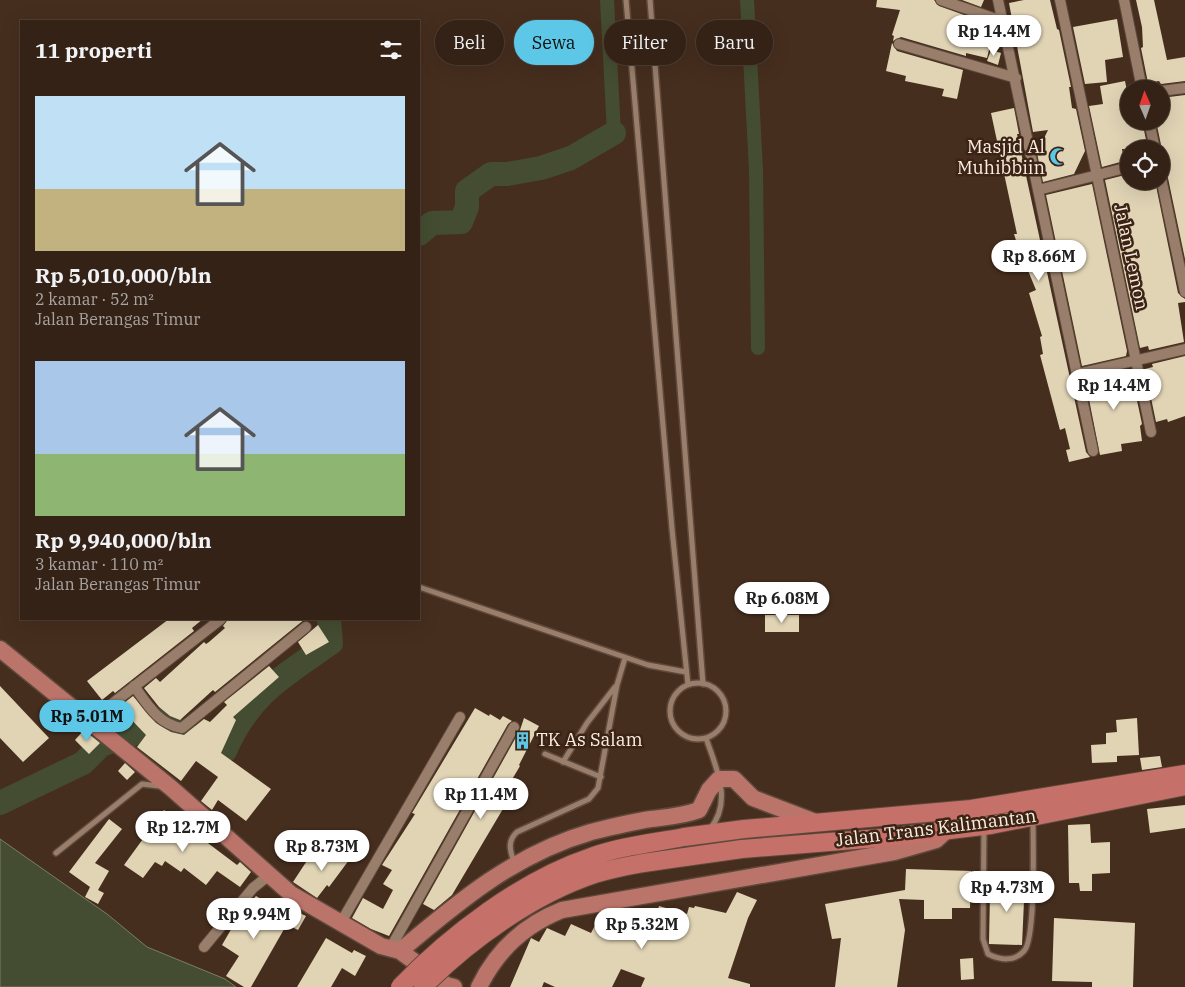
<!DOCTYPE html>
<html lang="id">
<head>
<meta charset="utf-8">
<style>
  :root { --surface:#342216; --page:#3c2a1f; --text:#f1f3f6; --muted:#a9a4a1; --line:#4e3f35; --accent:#5dc7e8 }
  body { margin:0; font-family:"IBM Plex Serif",serif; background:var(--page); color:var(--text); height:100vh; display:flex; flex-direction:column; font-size:19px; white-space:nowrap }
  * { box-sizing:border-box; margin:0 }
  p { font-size:16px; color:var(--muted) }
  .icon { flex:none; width:28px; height:28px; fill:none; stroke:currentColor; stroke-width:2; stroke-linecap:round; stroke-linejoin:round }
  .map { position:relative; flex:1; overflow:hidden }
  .side { position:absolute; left:20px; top:20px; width:400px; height:600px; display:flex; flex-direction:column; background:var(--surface); border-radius:0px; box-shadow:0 5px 20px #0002,0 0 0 1px var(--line) }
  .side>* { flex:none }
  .top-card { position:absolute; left:435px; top:20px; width:475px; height:45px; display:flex; gap:10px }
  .needle { width:32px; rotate:358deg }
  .controls { position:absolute; left:1120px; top:80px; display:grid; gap:10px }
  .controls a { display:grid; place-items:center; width:50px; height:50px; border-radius:50%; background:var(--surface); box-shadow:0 5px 20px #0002,0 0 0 1px var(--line); font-size:25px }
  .price { position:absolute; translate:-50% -42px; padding:0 11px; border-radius:18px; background:#fff; color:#222; font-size:16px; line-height:32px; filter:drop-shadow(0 1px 2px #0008) }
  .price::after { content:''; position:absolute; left:50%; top:30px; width:15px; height:11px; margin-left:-8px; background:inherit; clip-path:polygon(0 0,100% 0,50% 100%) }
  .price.selected { background:var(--accent); color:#111 }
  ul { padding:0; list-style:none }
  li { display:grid; align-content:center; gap:10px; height:265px; padding:0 15px }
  li span { display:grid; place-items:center; height:155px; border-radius:0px; color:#555 }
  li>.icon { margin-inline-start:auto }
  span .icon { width:90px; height:90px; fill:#fffc; stroke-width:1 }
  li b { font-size:21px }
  h2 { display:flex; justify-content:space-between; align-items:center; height:60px; padding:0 15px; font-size:21px }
  .pill { padding:0 18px; border-radius:22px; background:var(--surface); box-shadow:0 5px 20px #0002,0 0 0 1px var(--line); font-size:18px; line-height:45px }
  .pill.selected { background:var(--accent); color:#111 }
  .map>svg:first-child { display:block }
</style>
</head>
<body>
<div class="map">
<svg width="1185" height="987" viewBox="0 0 1185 987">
  <rect width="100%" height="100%" fill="#462e1e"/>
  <!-- water -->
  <path fill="#444d31" stroke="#7b7d66" d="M0 839 107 914 147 947 225 979 236 987H0Z"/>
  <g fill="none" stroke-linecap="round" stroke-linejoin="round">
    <!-- canal -->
    <path stroke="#444d31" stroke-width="14" d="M607 0 614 133
      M747 0 756 170 758 348"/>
    <!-- river -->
    <path stroke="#444d31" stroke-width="24" d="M419 234 432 223 461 222 467 207V191L491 174H507L541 168 571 158 614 133
      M0 803 83 763 101 745 133 734 156 720 213 748 225 751C250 694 282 677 331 643L329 619"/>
  </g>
  <!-- building -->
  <path fill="#e1d4b5" d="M877 0H934L939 6 995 26 987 58 966 53V56L901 37 893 41 894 36 892 35 900 10 876 7Z
    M962 0H984L981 7Z
    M1024 0H1050L1057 29 1059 30 1071 87H1069L1072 108 1076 109 1085 151 1074 174 1043 182 1037 153 1048 130 1033 132 1009 3Z
    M1136 0H1154L1167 60 1185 57V81L1161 84 1159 81 1148 83 1141 48 1143 47 1142 27Z
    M1117 19 1123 57 1105 60 1107 82 1085 84 1073 27Z
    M892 43 897 51 963 70 957 99 942 96 944 89 905 81 906 76 886 71Z
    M991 50 1001 53 998 65 987 61Z
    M1125 81 1128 96 1123 97 1128 121H1142L1148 149H1122L1124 161 1102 167 1089 106 1103 104 1100 86Z
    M1185 95V259L1156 121H1161V98Z
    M1014 108 1019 134H1017L1086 452 1090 457 1069 462 1066 450 1070 449 1065 428 1060 430 1040 355 1043 354 1040 337 1042 336 1029 293 1036 290 1027 268 1025 269 1014 234H1017L991 113Z
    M1129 174V181H1155L1178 293 1185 299V302L1178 303 1184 342 1149 350 1148 346 1140 348 1105 180Z
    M1092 184 1127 351 1126 356 1082 366 1046 195Z
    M1185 356V416L1168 422 1167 419 1156 422 1145 369 1153 367 1152 364Z
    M1128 369 1129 372H1131L1142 424 1140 426 1142 441 1121 444 1122 451 1100 455 1085 379Z
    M765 615H799V632H765Z
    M169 619H203L192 628 194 631 115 693 113 691 102 700 87 681Z
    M228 619H305L215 692 213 690 180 720 170 716 159 707 144 688 156 678 160 682 204 642 206 644 209 642 225 628 223 626Z
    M318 625 329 642 306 655 298 642Z
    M269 666 279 677 233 717 236 720 221 753 271 789 246 821 218 800 212 810 201 801 218 777 196 761 181 781 137 747 146 735 126 714 131 711 124 703 133 696 156 723 171 732 184 735 204 719 210 722 227 705 224 702Z
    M0 686 49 738 23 762 0 738Z
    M475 708 489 716 490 714 500 720 503 716 512 721 508 724 389 936 371 929 352 918 363 898 383 909 393 890 383 884 392 870 382 865 415 814 412 813Z
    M524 718 539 726 519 765 520 766 504 793 510 797 452 895 434 910 423 904 520 730Z
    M1137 718 1139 755 1117 756V762L1092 763 1091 745 1106 744V733L1117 732 1116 720Z
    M84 730 100 743 89 754 75 740Z
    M1160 756 1162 767 1142 770 1140 758Z
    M125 763 135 772 127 780 118 771Z
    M1185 805V828L1150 833 1147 809Z
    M164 810 237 865 240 862 251 872 240 887 217 871 206 885 184 868 181 872 165 861 162 866 155 862 143 878 124 865Z
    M109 819 122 829 95 863 109 871 98 890 104 893 98 904 85 897 90 887 69 872Z
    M1090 824 1091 843 1110 842V873L1092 874V891H1080L1079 883H1069L1068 825Z
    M338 846 352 856 329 887 327 885 317 898 293 882 312 853 326 862Z
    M906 869 971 871 970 908H952V919H924V900L899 899 905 930 897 987H835L841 938 832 939 825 904 905 890Z
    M1000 878 1025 879 1022 945 989 944V942L990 894H1000Z
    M737 892 757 900 748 918 728 978 750 984V987H641L645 978 621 969 612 987H555L544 982 542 987H510L531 938 539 942 547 928 565 936 571 924 591 933 600 916 610 921 613 914 635 922 639 910 656 916 659 906 687 914 689 907 694 908 695 906 726 913Z
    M256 896 291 917 251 987H244L226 976 239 956 222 945 240 914Z
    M295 911 306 916 298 930 288 925Z
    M1054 918 1135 923 1133 987H1092V982L1052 981Z
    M326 938 352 953 354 950 366 956 355 976 342 968 331 987H297Z
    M973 958 974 979 961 980 960 959Z"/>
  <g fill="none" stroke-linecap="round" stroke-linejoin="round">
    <defs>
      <path id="service" d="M626 0 672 529 688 685
        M650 0 703 684
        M419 587 648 665 686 672
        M670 711a28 28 0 1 1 56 0a28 28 0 1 1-56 0Z
        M706 738C716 768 733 801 710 829
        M545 754 601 777
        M563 762 587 723 615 687
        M984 828 983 939 988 954C1000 960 1014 962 1024 951 1036 939 1033 841 1033 820
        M56 853 142 784 159 786
        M514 863C510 850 507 841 517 832L589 799 598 788 617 685 625 658"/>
      <path id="minor" d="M941 0 1002 21
        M998 0 1093 451
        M1060 0 1151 432
        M1124 0 1142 89
        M899 44 1016 78
        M1161 91 1185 88
        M1149 121 1155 149
        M1161 178 1185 292
        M1038 190 1129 167
        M1077 374 1185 349
        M134 686C147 704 158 724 182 728L306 627
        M90 721 221 619
        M340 924 460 717
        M204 947 253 888 268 876
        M390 949 514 727"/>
      <path id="primary" d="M0 649 170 787 291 894 381 946 400 951 446 985 454 987
        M400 951C459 901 515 854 591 832 611 827 631 822 651 819 668 817 683 816 699 810L709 790 719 779H734L753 798 818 823
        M479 987C497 950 524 925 562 910L894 852 936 840 947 830"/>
      <path id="trunk" d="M684 837 744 829 971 809 1185 774
        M685 857 742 849 892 837 991 825 1185 786"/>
    </defs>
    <!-- service casing -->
    <use href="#service" stroke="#5d493b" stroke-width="8"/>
    <!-- minor casing -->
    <use href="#minor" stroke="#5d493b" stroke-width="12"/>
    <!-- primary casing -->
    <use href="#primary" stroke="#5d493b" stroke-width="19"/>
    <!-- trunk casing -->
    <use href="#trunk" stroke="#5d493b" stroke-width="20"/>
    <!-- service -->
    <use href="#service" stroke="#997e6b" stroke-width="5"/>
    <!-- minor -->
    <use href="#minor" stroke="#997e6b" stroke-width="10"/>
    <!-- primary -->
    <use href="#primary" stroke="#bb746a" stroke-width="16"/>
    <!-- trunk -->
    <use href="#trunk" stroke="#c6706a" stroke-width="18"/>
    <defs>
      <path id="trunk-bridge" d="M400 987C450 935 522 880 591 857 621 846 653 843 684 837
        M423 987C468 941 534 894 595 874 625 865 655 861 685 857"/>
    </defs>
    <!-- trunk-bridge casing -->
    <use href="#trunk-bridge" stroke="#5d493b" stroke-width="20" stroke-linecap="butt"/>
    <!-- trunk-bridge -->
    <use href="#trunk-bridge" stroke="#c6706a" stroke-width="18"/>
  </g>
  <!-- icons -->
  <defs>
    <symbol id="mosque-bare" viewBox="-9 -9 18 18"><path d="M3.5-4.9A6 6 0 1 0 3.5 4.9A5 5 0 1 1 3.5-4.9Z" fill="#5dc7e8" stroke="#3b2414" stroke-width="2.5" paint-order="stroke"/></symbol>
    <symbol id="building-bare" viewBox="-9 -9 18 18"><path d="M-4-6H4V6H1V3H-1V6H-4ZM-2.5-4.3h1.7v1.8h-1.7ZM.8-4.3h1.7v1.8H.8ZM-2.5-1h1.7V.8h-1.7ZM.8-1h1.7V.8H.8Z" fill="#5dc7e8" stroke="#3b2414" stroke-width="2.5" paint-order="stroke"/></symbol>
  </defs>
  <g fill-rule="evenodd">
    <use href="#mosque-bare" x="1046" y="144" width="25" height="25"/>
    <use href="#building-bare" x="510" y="728" width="25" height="25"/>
  </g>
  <g text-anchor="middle" stroke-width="5" stroke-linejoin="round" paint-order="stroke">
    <!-- poi labels -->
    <g font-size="18" fill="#fcece2" stroke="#3b2414" text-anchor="end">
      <text x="1045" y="153">Masjid Al<tspan x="1045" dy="21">Muhibbiin</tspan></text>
      <text x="536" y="746" text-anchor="start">TK As Salam</text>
    </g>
    <!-- street labels -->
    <g font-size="18" fill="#fcece2" stroke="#3b2414">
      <text transform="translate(1131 257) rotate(78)" y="6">Jalan Lemon</text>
      <text transform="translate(936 828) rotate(-7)" y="6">Jalan Trans Kalimantan</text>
    </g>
  </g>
</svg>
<div class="controls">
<a><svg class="needle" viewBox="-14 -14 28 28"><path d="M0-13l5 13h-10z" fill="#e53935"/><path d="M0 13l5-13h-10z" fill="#a9a4a1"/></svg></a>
<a><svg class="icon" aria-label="locate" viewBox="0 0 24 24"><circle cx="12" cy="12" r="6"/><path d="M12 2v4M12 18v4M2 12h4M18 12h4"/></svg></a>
</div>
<b class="price" style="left:994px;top:57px">Rp 14.4M</b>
<b class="price" style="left:1039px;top:282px">Rp 8.66M</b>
<b class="price" style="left:1114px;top:411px">Rp 14.4M</b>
<b class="price" style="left:782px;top:624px">Rp 6.08M</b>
<b class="price selected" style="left:87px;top:742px">Rp 5.01M</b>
<b class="price" style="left:481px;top:820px">Rp 11.4M</b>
<b class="price" style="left:183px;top:853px">Rp 12.7M</b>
<b class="price" style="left:322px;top:872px">Rp 8.73M</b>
<b class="price" style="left:1007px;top:913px">Rp 4.73M</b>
<b class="price" style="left:254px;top:940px">Rp 9.94M</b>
<b class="price" style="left:642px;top:950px">Rp 5.32M</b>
<div class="top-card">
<a class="pill">Beli</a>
<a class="pill selected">Sewa</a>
<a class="pill">Filter</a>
<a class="pill">Baru</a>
</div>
<section class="side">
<h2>11 properti<svg class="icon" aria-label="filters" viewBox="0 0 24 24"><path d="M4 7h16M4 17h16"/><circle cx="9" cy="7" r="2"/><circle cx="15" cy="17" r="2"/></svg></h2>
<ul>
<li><span style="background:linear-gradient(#bfe0f5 60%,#c2b280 0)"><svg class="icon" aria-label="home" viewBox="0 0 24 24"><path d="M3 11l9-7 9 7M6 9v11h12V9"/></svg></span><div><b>Rp 5,010,000/bln</b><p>2 kamar · 52 m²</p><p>Jalan Berangas Timur</p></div></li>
<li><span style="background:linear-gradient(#a9c7e8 60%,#8fb573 0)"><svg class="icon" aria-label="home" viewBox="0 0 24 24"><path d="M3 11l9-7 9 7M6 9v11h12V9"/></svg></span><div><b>Rp 9,940,000/bln</b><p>3 kamar · 110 m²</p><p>Jalan Berangas Timur</p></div></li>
</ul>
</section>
</div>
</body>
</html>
